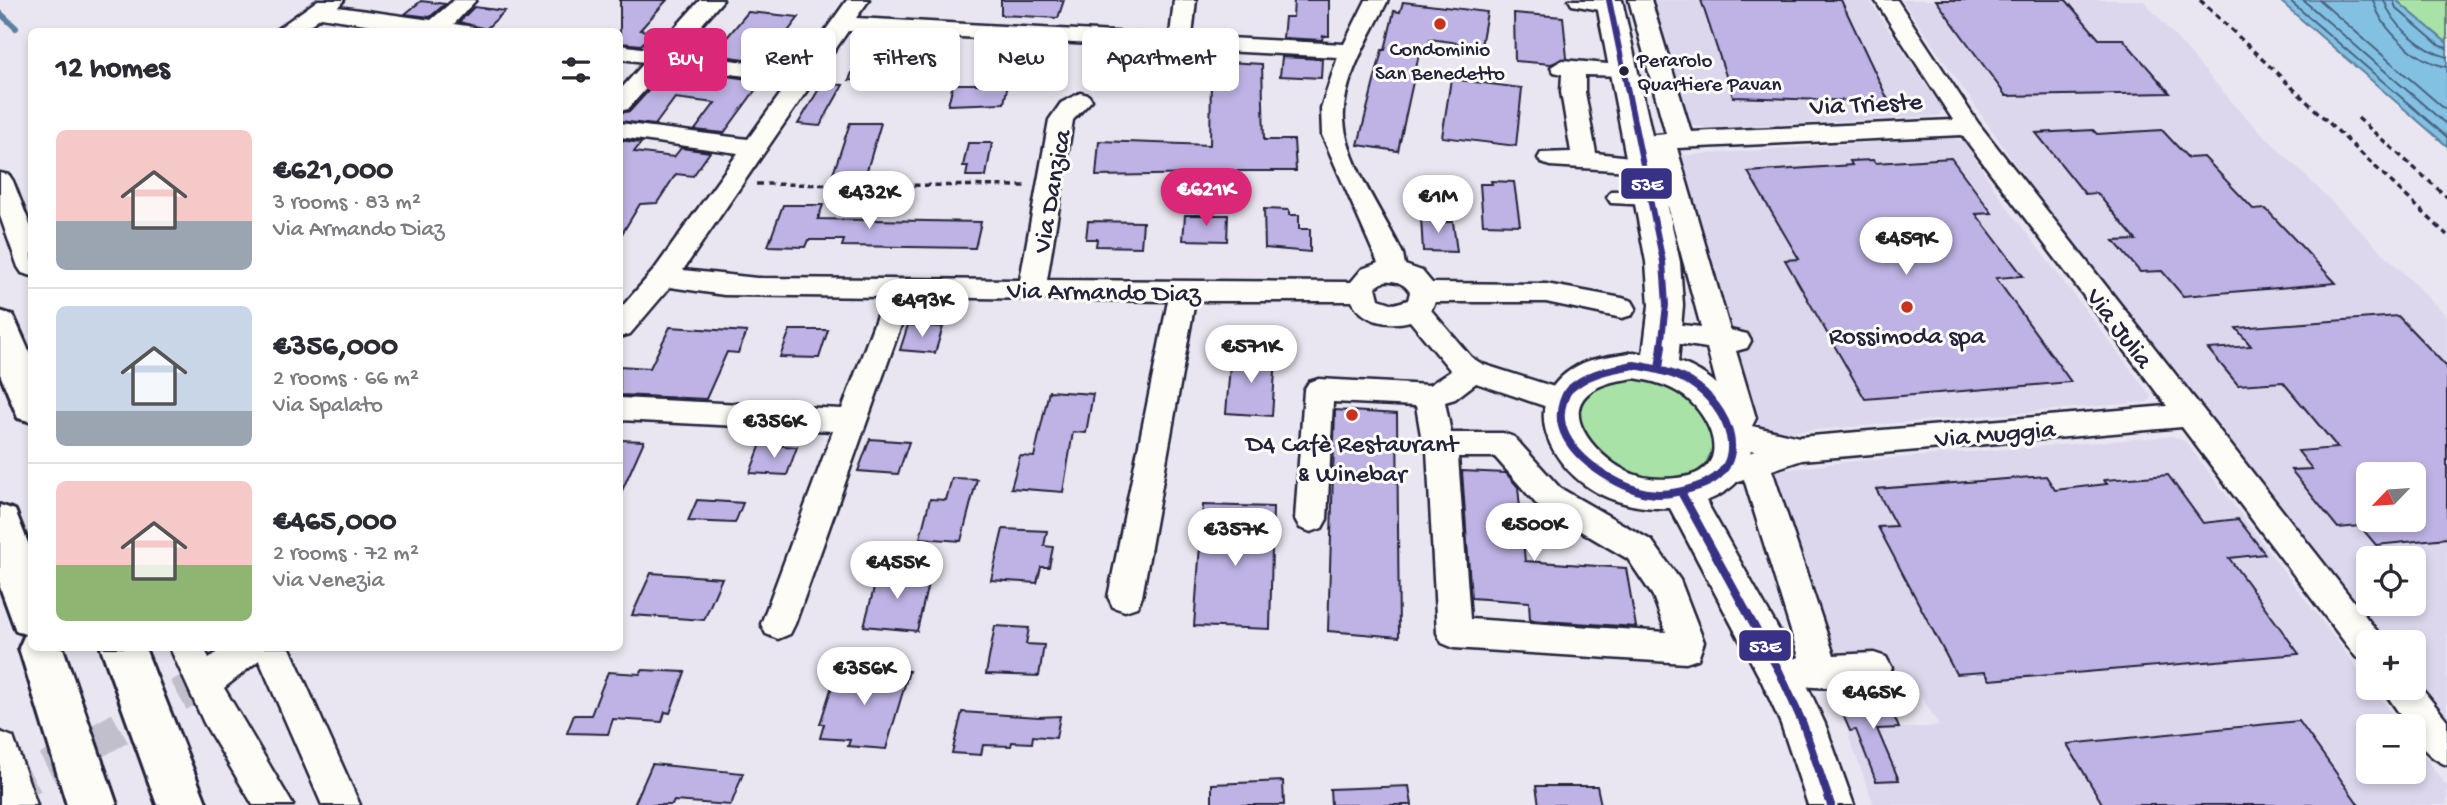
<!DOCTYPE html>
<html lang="en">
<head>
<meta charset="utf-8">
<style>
  :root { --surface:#fff; --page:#f7f7f7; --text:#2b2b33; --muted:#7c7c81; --line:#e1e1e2; --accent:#db2777 }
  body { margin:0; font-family:"Gochi Hand",sans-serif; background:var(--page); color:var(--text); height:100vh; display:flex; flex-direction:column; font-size:26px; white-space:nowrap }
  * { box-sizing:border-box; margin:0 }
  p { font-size:23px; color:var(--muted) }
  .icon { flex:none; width:38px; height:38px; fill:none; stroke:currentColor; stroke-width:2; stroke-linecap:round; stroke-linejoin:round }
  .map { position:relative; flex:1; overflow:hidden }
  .details { position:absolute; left:28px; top:28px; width:595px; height:623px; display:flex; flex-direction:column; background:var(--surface); border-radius:10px; box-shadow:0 4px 10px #0003 }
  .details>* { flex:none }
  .top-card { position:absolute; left:644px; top:28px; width:665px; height:63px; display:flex; gap:14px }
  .needle { width:46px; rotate:245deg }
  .buttons { position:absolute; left:2356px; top:462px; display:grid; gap:14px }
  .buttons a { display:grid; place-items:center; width:70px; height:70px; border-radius:10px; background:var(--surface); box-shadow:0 4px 10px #0003; font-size:35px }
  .price { position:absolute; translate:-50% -60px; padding:0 16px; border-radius:24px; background:#fff; color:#222; font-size:23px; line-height:46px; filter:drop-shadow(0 2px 4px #0008) }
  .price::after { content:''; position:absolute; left:50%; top:42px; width:21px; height:16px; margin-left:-10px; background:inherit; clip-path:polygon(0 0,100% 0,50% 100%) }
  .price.current { background:var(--accent); color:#fff }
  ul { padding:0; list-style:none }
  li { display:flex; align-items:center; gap:21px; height:175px; padding:0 28px }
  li+li { border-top:2px solid var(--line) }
  li span { display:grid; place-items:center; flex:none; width:196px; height:140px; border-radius:10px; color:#555 }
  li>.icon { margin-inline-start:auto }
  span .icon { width:84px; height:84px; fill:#fffc; stroke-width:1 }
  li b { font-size:30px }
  h2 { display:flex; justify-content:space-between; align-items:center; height:84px; padding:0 28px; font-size:30px }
  .tag { padding:0 24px; border-radius:10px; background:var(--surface); box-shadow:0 4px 10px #0003; font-size:24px; line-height:63px }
  .tag.current { background:var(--accent); color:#fff }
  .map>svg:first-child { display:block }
</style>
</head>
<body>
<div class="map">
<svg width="2447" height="805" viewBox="0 0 2447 805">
  <rect width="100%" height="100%" fill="#eae6f1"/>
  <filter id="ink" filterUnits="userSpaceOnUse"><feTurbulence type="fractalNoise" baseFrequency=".0143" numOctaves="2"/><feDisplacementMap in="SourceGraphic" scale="14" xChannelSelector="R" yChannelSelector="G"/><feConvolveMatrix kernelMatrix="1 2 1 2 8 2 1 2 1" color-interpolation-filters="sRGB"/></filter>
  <g filter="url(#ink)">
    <!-- built -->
    <path fill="#ddd7ed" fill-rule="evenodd" d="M1652 0H1869L1943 110 1938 116 1708 128 1690 125Z
      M1902 0H2143L2240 111 2447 316V716L2413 673V642H2389L2046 209ZM2368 474H2413V520H2368ZM2368 558H2413V604H2368Z
      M1950 137 1964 142 2010 211 2152 397 2148 402 1767 434 1758 430 1674 156Z
      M2173 436 2186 442 2368 682V688H2372L2402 726H2368V772H2413V741L2447 786V805H1874L1847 732 1939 726 1911 679 1834 682 1768 472 1844 462Z"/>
    <!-- green -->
    <path fill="#a8e2a7" stroke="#658271" stroke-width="2" d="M2396 0H2447V43Z
      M1624 378 1669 385 1704 411 1715 445 1705 465 1695 473 1682 478 1652 481 1620 472 1585 444 1577 410C1590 389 1600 384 1624 378Z"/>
    <!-- water -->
    <path fill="#83c1e3" stroke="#5c81a0" stroke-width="2" d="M2279 0H2396L2447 43V146Z"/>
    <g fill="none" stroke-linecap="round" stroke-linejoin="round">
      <!-- shore -->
      <path stroke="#49627e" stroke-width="2" d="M2289 0 2447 137
        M2303 0 2447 125
        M2319 0 2447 111
        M2373 0C2382 31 2416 61 2447 67
        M2384 0C2392 25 2422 50 2447 57
        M2393 0 2396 8 2440 46 2447 48"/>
      <!-- stream -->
      <path stroke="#5c81a0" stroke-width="6" d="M0 13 16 28"/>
    </g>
    <!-- building -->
    <path fill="#beb3e4" stroke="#22223b" stroke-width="2" fill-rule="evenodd" d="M620 0H667L640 30 654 32 641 45 620 43Z
      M1001 0H1064L1058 18 1001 15Z
      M1294 0H1329V36H1323L1322 40 1283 38 1285 17H1293Z
      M1701 0H1841L1889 102 1733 97Z
      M1936 0H2066L2099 39H2123L2170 93 2006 96Z
      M421 1 445 4 430 17 405 14Z
      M1403 2 1487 12 1481 46 1430 39 1428 46 1421 45 1398 151 1358 145 1382 50H1385L1394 11 1400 12Z
      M474 7 505 11 486 29 459 22Z
      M748 12 799 17 776 47 788 48 776 63 684 51 696 37 724 41Z
      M1514 13 1563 17 1567 58 1551 64 1515 61Z
      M863 46 887 47 872 81 849 80Z
      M1013 53 1050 54 1045 72 1007 70Z
      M1282 57 1322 59 1321 78 1280 76Z
      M1153 58 1262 64 1264 140H1294L1296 171H1231V180H1209V174L1096 176 1099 141 1210 145 1211 78 1149 76Z
      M669 68 762 81 724 133 695 130 715 103 675 98 655 125 620 121V113L630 111Z
      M1451 79 1522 88 1516 146 1442 137Z
      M822 84 843 85 820 126 798 124Z
      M953 84H1008L1004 103 948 105Z
      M850 123H881L865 177H832Z
      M2093 130 2097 134 2162 130 2188 158 2204 157 2254 210 2266 209 2336 283 2183 296 2162 271 2140 272 2114 241 2136 240 2097 193 2085 194 2036 133Z
      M620 140 641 143 634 152 674 157 681 148 710 152 693 176 676 174 657 203 640 204 620 237Z
      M968 143H992L986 176H966L968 166H963Z
      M1951 158 1992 213 1976 214 2023 276 1996 278 2071 382 1865 399 1785 260 1799 259 1748 172 1852 165 1850 161 1873 160 1875 163Z
      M1491 181 1514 182 1520 225 1483 224 1480 184H1492Z
      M783 205H823L818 219 981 222 975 248 842 246 844 240H808L805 247 768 246Z
      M1264 209 1289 210V215H1299V229H1310V252L1265 248Z
      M1185 215H1228L1227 241 1183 240Z
      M1421 218H1445L1446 222H1453L1457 252 1423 251Z
      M1088 221 1143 222 1141 247 1096 246 1097 239H1086Z
      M2398 316 2447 367V538L2376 545 2360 526 2338 528 2291 470 2312 469 2298 451 2338 448 2283 382 2238 385 2208 349 2251 346 2236 328ZM2368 474H2413V520H2368Z
      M908 325 943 327 935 353 900 350Z
      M670 327 747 332 738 353 727 352 706 399 620 395V366L650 368Z
      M790 330H828L819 358 780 357Z
      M1231 354 1276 357 1272 416 1226 413Z
      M1049 391 1093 394 1086 433 1073 432 1063 492 1011 488 1020 456 1034 457Z
      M1335 410 1397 414 1399 637 1328 631Z
      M870 439 909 442 898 474 858 471Z
      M620 440 644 441 620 495Z
      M761 444 797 447 787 475 750 473Z
      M1462 471 1506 473 1518 487 1525 561 1626 568 1636 627 1530 620 1529 602 1471 598Z
      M2168 475 2203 523 2238 519 2265 554 2229 558 2299 654 1990 680 1985 672 1956 674 1878 527 1896 526 1876 489 2046 476 2055 490 2107 484 2104 480Z
      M952 478 977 479 961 541 920 538 930 499 946 500Z
      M697 500 743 503 735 523 688 521Z
      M1203 505 1273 507 1270 629 1194 626Z
      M1003 529 1047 531 1044 546 1053 547 1049 567H1041L1037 583 991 580Z
      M651 573 722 578 704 620 632 615Z
      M878 573 930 575 917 631 864 626Z
      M995 626 1029 628 1026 644 1044 645 1039 676 986 674Z
      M872 668 909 671 886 749 848 746 850 740 820 738 824 724H820L833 683 838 684 841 671 870 674Z
      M642 670 685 672 670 713 665 712 662 722 613 719 608 734 567 733 574 715H591L608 672 640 674Z
      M1885 694 1899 728 1877 729 1899 780 1876 781 1856 730 1850 731 1841 710 1854 709 1849 696Z
      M962 712 1039 717 1060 716 1056 738 1033 736 1032 743 1012 742 1011 746 983 745 981 755 952 753Z
      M2299 721 2359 805H2103L2067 744Z
      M652 764 743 773 731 805 674 801 672 805H634Z
      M1283 781 1284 805H1212V784Z
      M1409 786 1412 805H1331L1330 789Z
      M1536 786H1597L1601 805H1539Z"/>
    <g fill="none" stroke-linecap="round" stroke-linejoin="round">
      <!-- minor-tunnel -->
      <path stroke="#c2bfcd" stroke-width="33" stroke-dasharray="33 17" stroke-linecap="butt" d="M4 793 213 676"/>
      <defs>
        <path id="minor" d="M318 0H344L338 7 431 20 454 0H476L454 24 474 27 477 32H417L321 17 300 32H273Z
          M700 0H723L677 53 798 69 847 0H869L856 18 1170 35 1174 0H1196L1192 36 1344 44 1366 0H1388C1371 35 1341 81 1344 121 1347 164 1385 216 1403 254L1405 265 1422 271 1432 283 1546 284 1622 298 1632 301 1636 308 1632 315 1622 318 1546 302H1435L1431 310 1471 357 1482 364 1573 393 1577 401 1573 409 1562 412 1476 383 1455 399 1445 402 1451 433H1503L1514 437 1560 488 1652 541 1680 580 1704 642 1698 659 1686 663 1454 648 1442 643 1437 633 1427 450 1422 441 1416 406 1333 402 1327 519 1322 528 1311 532 1300 528 1295 519 1304 390 1309 382 1319 379 1429 385 1451 371 1410 321C1388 327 1362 321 1352 301H1195L1142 597 1137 607 1125 611 1113 607 1108 597 1168 301 911 297 795 624 790 634 778 639 766 634 761 624 833 431 620 420V398L842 409 884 297 724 295 670 287 630 334 620 337V309L654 270 738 153 620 137V123L748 139 789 82 667 65 628 109 620 111V90L645 62 620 59V45L655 50ZM848 31 1338 57 1321 108 1322 135 1378 263 1362 269 1351 282 1047 280 1073 120 1092 100 1088 95 1080 93 1061 103 1049 120 1020 280 757 278 683 270ZM1385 281C1395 280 1404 283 1410 292L1408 300 1394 304 1379 299 1376 287ZM1458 457H1495L1538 506 1628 559 1653 596 1666 632 1470 619Z
          M1569 0H1617L1622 5 1611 12 1572 5Z
          M1629 0H1651L1691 132 1953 120 1875 0H1897L1978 123 2380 635 2384 642H2368V661L2356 657 2182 427 1802 460 1772 470 1834 655 1874 653 1886 657 1892 668 1886 679C1864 687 1812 691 1790 683L1784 672 1790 661 1799 657 1744 479 1722 486 1711 483 1706 474 1711 465 1755 451C1740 448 1725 443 1717 429L1725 416 1707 348 1654 340 1650 333 1654 326 1664 323 1701 327 1668 206 1611 203 1607 197 1611 191 1664 190 1657 166 1646 172 1550 166 1541 163 1538 158 1541 153 1571 152 1561 92 1562 74 1554 72 1551 67 1562 60 1631 66 1635 71 1631 76 1585 75V92L1596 153 1656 160 1653 149 1636 147 1633 142 1636 137 1666 134ZM1962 135 2167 406 1799 437 1752 426 1756 418 1736 351 1747 348 1751 341 1747 334 1730 330 1677 148Z
          M0 173 9 175 13 181 32 230V276L22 273 18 267 0 216Z
          M170 648H204L209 658 223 648H290L360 805H322L259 660 224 688 293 805H253L204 723Z
          M2413 678 2447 720V765C2433 760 2413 743 2413 726H2408L2382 688H2413Z
          M0 732 13 737 37 805H0Z"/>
        <path id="major" d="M1596 0H1622L1680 262 1683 305 1678 362C1741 382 1790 470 1706 501L1795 659 1825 724 1854 805H1808L1781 724 1762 682 1670 508C1647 509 1623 505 1602 495 1551 471 1514 401 1577 366 1592 357 1616 356 1634 352L1643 354 1649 305 1646 262ZM1634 378C1652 381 1669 385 1684 396 1711 416 1734 468 1684 477 1666 480 1643 480 1626 471 1596 456 1550 406 1603 385 1612 381 1624 380 1634 378Z"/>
        <path id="highway" d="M0 311 13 315 32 358V422L18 418 0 374Z
          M0 505 15 510 32 553V648H63L117 805H67L19 648 25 634 16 631 0 587Z
          M101 648H145L207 805H157Z"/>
      </defs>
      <!-- minor casing -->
      <use href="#minor" stroke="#22223b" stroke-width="5"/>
      <!-- major casing -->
      <use href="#major" stroke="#22223b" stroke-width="5"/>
      <!-- highway casing -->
      <use href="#highway" stroke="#22223b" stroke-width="6"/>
      <!-- path -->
      <path stroke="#22223b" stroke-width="3.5" stroke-dasharray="6 4.5" stroke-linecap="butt" d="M2200 0 2447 235
        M2358 118 2447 197
        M756 184 1028 186"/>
      <!-- minor -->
      <use href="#minor" fill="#fdfcf7" fill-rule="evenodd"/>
      <!-- major -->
      <use href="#major" fill="#fdfcf7" fill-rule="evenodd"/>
      <!-- highway -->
      <use href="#highway" fill="#fdfcf7" fill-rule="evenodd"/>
      <defs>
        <path id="bus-1-far1" d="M1609 0 1663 262 1666 305 1661 347"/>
        <path id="bus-1" d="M1634 365C1653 368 1673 372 1690 382 1729 406 1756 469 1696 487 1677 493 1658 497 1639 491 1605 480 1549 444 1563 402 1565 397 1566 392 1570 389 1589 372 1610 370 1634 365Z
          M1659 369 1662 346
          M1682 494 1780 673 1803 724 1831 805"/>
      </defs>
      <!-- bus-1-far1 casing -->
      <use href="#bus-1-far1" stroke="#fdfcf7" stroke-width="10"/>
      <!-- bus-1 casing -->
      <use href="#bus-1" stroke="#fdfcf7" stroke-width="13"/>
      <!-- bus-1-far1 -->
      <use href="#bus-1-far1" stroke="#393185" stroke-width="6"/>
      <!-- bus-1 -->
      <use href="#bus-1" stroke="#393185" stroke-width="8"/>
    </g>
  </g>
  <!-- markers -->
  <g fill="#c8321e" stroke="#fdfcf7" stroke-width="2.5">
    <circle cx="1440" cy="24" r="7"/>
    <circle cx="1907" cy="307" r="7"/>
    <circle cx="1352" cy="415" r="7"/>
  </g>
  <circle fill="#22223b" stroke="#fdfcf7" stroke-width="2.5" cx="1624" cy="71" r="6"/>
  <g text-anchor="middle" stroke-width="6" stroke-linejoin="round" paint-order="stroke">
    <!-- far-poi labels -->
    <g font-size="21" fill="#22223b" stroke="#fdfcf7">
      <text x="1440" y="55">Condominio<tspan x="1440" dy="24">San Benedetto</tspan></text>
    </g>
    <!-- far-bus labels -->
    <g font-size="21" fill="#22223b" stroke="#fdfcf7" text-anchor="start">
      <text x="1637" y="66">Perarolo<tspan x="1637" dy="24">Quartiere Pavan</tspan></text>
    </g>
    <!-- street labels -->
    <g font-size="26" fill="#22223b" stroke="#fdfcf7">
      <text transform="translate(1866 102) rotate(-3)" y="9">Via Trieste</text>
      <text transform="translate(1050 191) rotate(-80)" y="9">Via Danzica</text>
      <text transform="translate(1104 290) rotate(1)" y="9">Via Armando Diaz</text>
      <text transform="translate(2121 327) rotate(53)" y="9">Via Julia</text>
      <text transform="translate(1995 432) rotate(-5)" y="9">Via Muggia</text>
    </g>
    <!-- poi labels -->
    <g font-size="26" fill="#22223b" stroke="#fdfcf7">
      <text x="1907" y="343">Rossimoda spa</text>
      <text x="1352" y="451">D4 Cafè Restaurant<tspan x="1352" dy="30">&amp; Winebar</tspan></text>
    </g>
  </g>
  <g stroke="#fdfcf7" stroke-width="2.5">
    <rect x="1620" y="167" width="53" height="33" rx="7" fill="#393185"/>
    <rect x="1738" y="629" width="54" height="33" rx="7" fill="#393185"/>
  </g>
  <g font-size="19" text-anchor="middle" font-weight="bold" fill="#fff">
    <text x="1647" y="190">53E</text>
    <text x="1765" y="652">53E</text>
  </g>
</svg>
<div class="buttons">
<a><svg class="needle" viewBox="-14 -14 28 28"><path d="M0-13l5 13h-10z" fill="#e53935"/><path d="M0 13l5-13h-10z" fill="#7c7c81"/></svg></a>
<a><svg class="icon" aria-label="locate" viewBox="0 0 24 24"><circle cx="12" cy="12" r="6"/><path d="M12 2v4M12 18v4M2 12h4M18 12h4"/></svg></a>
<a>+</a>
<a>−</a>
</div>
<b class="price current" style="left:1206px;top:228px">€621K</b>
<b class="price" style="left:869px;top:231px">€432K</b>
<b class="price" style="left:1438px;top:235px">€1M</b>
<b class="price" style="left:1906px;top:277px">€459K</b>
<b class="price" style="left:922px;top:339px">€493K</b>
<b class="price" style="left:1251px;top:385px">€571K</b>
<b class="price" style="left:774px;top:460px">€356K</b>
<b class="price" style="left:1534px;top:563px">€500K</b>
<b class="price" style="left:1235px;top:568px">€357K</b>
<b class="price" style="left:897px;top:601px">€455K</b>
<b class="price" style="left:864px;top:707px">€356K</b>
<b class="price" style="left:1873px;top:731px">€465K</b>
<div class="top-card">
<a class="tag current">Buy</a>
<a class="tag">Rent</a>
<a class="tag">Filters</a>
<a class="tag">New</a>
<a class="tag">Apartment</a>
</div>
<section class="details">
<h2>12 homes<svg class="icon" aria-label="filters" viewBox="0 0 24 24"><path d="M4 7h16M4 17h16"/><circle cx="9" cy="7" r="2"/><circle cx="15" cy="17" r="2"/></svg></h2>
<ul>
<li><span style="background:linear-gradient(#f6c9c9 65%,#9aa5b1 0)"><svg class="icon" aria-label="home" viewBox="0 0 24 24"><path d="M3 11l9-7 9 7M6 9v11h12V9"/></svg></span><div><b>€621,000</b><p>3 rooms · 83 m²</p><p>Via Armando Diaz</p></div></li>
<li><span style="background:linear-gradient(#c9d6e8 75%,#9aa5b1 0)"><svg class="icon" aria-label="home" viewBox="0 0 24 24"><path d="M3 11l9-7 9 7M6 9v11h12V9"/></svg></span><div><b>€356,000</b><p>2 rooms · 66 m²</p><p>Via Spalato</p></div></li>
<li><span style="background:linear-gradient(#f6c9c9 60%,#8fb573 0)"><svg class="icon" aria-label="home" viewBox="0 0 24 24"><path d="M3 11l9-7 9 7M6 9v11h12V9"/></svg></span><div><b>€465,000</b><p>2 rooms · 72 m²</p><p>Via Venezia</p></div></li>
</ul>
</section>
</div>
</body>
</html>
